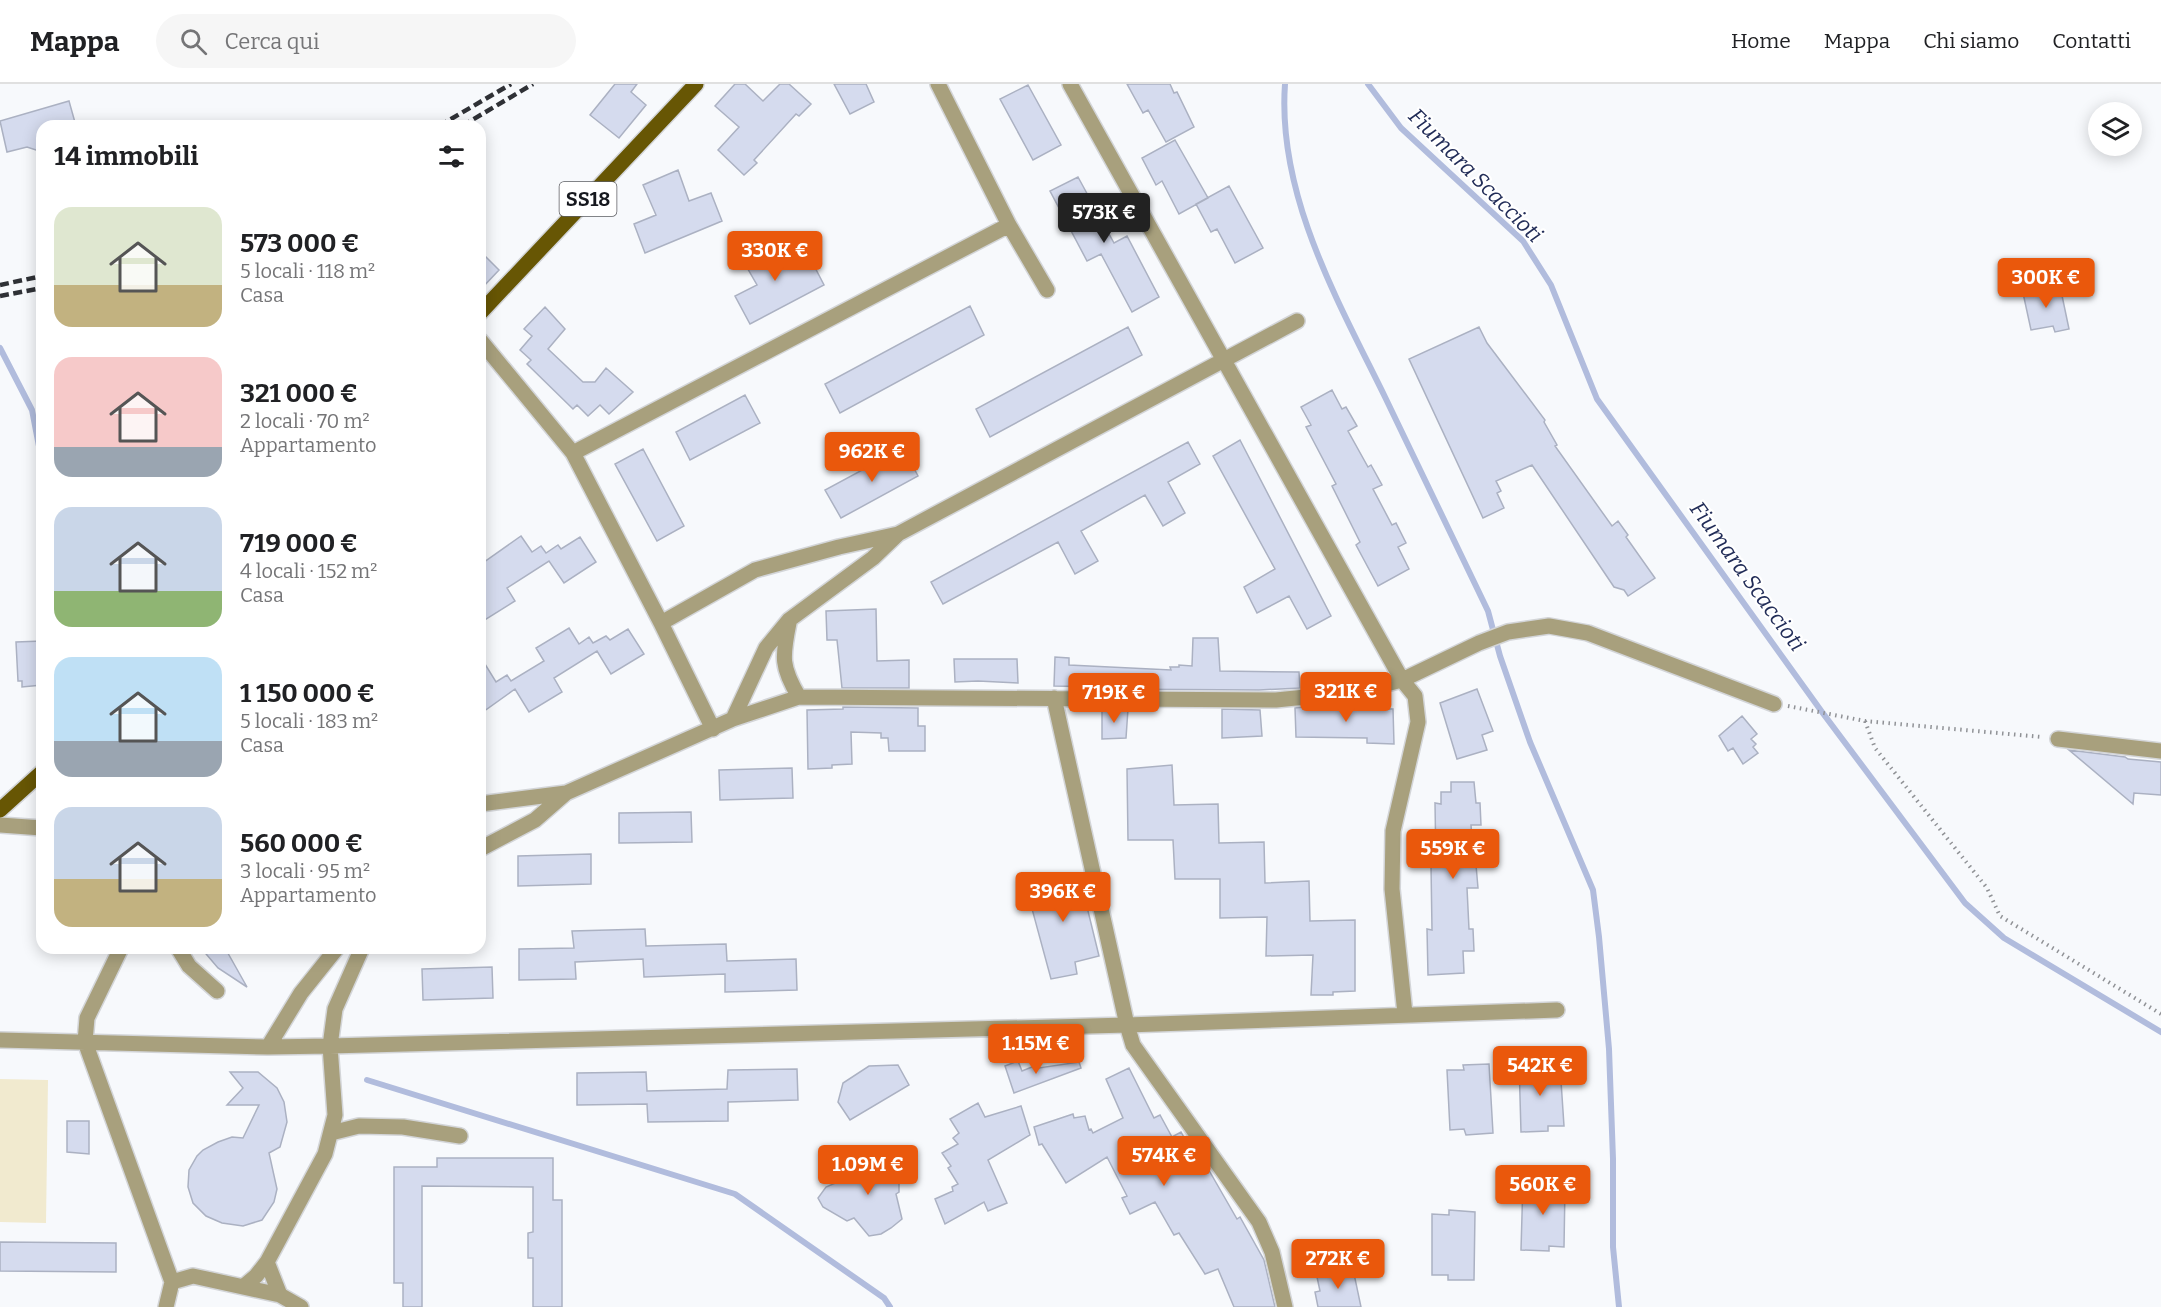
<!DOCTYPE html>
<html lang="it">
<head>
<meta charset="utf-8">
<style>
  :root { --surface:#fff; --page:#f6f6f6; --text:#202124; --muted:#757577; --line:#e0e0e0; --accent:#ea580c }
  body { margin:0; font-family:Bitter,serif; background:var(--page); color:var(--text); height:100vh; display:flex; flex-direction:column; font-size:22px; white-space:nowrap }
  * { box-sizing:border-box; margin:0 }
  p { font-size:20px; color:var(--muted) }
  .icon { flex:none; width:33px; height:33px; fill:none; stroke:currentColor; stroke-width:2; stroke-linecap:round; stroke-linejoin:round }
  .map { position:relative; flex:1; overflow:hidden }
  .panel { position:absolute; left:36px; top:36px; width:450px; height:834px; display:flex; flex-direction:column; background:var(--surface); border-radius:18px; box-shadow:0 3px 15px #0003 }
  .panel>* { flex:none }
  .buttons { position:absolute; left:2088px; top:18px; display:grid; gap:12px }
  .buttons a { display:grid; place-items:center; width:54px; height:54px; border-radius:50%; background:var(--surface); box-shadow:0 3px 15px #0003; font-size:30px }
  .price { position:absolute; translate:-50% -51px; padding:0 14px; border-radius:6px; background:var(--accent); color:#fff; font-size:20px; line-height:39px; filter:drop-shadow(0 2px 3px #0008) }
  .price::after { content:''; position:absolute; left:50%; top:36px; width:18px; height:14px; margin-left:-9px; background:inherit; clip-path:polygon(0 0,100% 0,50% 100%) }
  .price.active { background:#222; color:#fff }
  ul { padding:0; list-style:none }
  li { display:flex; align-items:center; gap:18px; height:150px; padding:0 18px }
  li span { display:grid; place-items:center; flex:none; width:168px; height:120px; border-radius:18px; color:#555 }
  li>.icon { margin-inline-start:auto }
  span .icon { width:72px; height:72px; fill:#fffc; stroke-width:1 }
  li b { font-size:26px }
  h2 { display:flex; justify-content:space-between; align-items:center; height:72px; padding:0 18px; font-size:26px }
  header { display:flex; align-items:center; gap:36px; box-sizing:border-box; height:84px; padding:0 30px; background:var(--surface); border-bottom:2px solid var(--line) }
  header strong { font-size:28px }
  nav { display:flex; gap:33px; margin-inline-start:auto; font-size:21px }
  .search { width:420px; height:54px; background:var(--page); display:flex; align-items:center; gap:15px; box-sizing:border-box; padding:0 21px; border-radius:33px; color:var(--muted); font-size:22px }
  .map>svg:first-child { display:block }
</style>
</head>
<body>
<header>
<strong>Mappa</strong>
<div class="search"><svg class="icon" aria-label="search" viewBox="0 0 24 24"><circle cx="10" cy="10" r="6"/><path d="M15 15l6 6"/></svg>Cerca qui</div>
<nav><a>Home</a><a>Mappa</a><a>Chi siamo</a><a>Contatti</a></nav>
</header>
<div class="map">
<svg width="2161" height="1223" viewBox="0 0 2161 1223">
  <rect width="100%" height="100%" fill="#f7f9fc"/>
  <!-- green -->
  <path fill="#f1eacf" d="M0 995 48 996 46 1139 0 1138Z"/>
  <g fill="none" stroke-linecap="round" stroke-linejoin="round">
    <!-- stream -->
    <path stroke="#b1bcdd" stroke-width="6" d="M1285 0C1277 111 1338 217 1385 313 1419 385 1454 456 1488 527L1500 572 1530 658 1593 806 1599 853 1609 965 1613 1075V1163L1619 1223
      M1368 0 1401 44 1523 157 1551 201 1597 315 1822 628 1965 819 2004 854 2161 948
      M0 264 32 326 42 378
      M367 996 735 1110 884 1214 890 1223"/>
  </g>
  <!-- building -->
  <path fill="#d5dbee" stroke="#abb1c2" stroke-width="1.5" d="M615 0H637L631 8 646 21 619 54 590 31Z
    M735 0H745L763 17 780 0H789L811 20 799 32 796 30 754 76 757 79 744 91 718 66 739 43 715 22Z
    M834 0H866L874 18 850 30Z
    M1127 0H1170L1174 9 1177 8 1194 43 1166 58 1148 26 1143 29Z
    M1028 1 1061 61 1033 76 1000 15Z
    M69 17 76 42H42V68L27 63 7 68 0 37Z
    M1175 56 1208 114 1179 130 1162 97 1156 101 1142 74Z
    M678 86 689 117 711 109 722 137 645 169 634 140 656 131 643 101Z
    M1078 93 1114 159 1127 152 1159 213 1132 228 1101 170 1087 177 1050 107Z
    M1229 102 1263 164 1235 179 1217 145 1211 148 1196 120Z
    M775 156 789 185 810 174 824 201 750 240 735 212 757 201 741 173Z
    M480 167 499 186 480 206Z
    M2060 202 2069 245 2055 248 2053 242 2031 246 2023 209Z
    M970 222 984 251 840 329 825 300Z
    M545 223 565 245 548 265 583 298H595L606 284 633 308 609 330 600 321 588 332 577 321 573 325 527 280 531 276 520 266 532 252 524 245Z
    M1128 243 1142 271 990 353 976 325Z
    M1479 243 1487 259 1545 336 1544 338 1557 361 1555 362 1612 442 1618 437 1628 451 1626 453 1655 494 1628 512 1624 506 1614 503 1532 381 1496 397 1501 407 1497 409 1504 424 1483 434 1409 275Z
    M1332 306 1342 325 1346 323 1357 342 1348 347 1368 383 1371 381 1382 401 1373 405 1392 441 1396 439 1406 459 1398 463 1409 485 1378 502 1356 461 1360 458 1332 402 1336 400 1306 343 1311 341 1301 323Z
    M745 311 760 339 690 376 676 348Z
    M1240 356 1331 532 1307 545 1289 512 1257 529 1244 503 1275 485 1213 372Z
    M1188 358 1200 380 1168 398 1185 429 1163 442 1145 411 1081 447 1098 477 1075 490 1058 458 943 520 931 498Z
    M903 364 918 392 841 434 825 406Z
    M643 365 684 442 657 457 615 380Z
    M521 452 532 468 541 462 546 469 558 461 561 465 580 453 596 478 564 499 549 477 507 504 515 517 480 539V481Z
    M876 525 877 577 909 576V604H842L837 556H827L826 527Z
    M569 544 579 560 589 553 593 559 606 552 610 556 628 545 644 570 611 590 597 567 554 594 562 608 529 628 515 605 480 630V572L496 598 507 591 511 597 544 577 536 564Z
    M1193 554H1218L1220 587 1299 588 1300 604 1259 606 1103 605V603L1054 602 1055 573 1069 574V581L1171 586 1170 583H1179V581L1192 582Z
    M42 557V601L22 603V597H18L16 558Z
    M954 575H1017L1018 599 978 597 955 598Z
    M1477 605 1493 647 1482 651 1487 666 1457 675 1440 619Z
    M1353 618V624L1393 625 1394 660 1367 659V654L1296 653 1295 624Z
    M843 623 918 624V642H925V667H889L888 654H881V649L851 648 852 680 832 681V684L808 685 807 626 843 625Z
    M1102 625H1128L1126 654 1102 655Z
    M1222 625 1260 626 1262 652 1222 654Z
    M1742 632 1757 650 1751 655 1756 660 1753 663 1758 669 1743 680 1733 664 1728 667 1719 652Z
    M2069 666 2125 673 2128 675 2161 678V711L2134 709 2133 720Z
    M1172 681 1174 721 1218 720 1219 759 1264 758 1265 799 1309 797 1310 837 1355 836V907L1333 908V911H1311L1313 871 1266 872 1267 833 1220 834V795H1175L1173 756H1128L1127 685Z
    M792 684 793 714 720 716 719 686Z
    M1451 698H1474L1476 719H1480L1481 741H1471L1474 782 1476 781 1478 804H1467L1469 845H1473L1474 867H1463L1464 889 1428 891 1427 845 1432 846 1431 782H1436L1435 719 1441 720V708H1451Z
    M691 728 692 758 619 759V729Z
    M591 770V800L518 802V772Z
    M1084 792 1091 822 1087 823 1099 872 1075 878 1077 890 1051 895 1025 799Z
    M645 845 646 862 726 860 727 877 796 875 797 906 725 908V890L644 893 643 875 575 878 576 895 519 896V865L574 864 572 847Z
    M201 864H225L247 903 218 884Z
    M492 883 493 914 423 916 422 885Z
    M1018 977 1022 987 1037 981 1039 984 1079 978 1081 984 1014 1009 1005 982Z
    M1519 978H1547V981L1560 982 1564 1042H1548V1047L1521 1048Z
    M1489 980 1493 1049 1466 1051 1464 1045 1450 1046 1447 986H1464L1463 981Z
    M898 981 909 1001 850 1036 838 1018 843 999 869 982Z
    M1129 984 1154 1034 1160 1031 1172 1053 1181 1048 1202 1086 1207 1083 1237 1135 1240 1133 1264 1176 1275 1223H1234L1218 1185 1205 1190 1179 1149 1174 1151 1155 1118 1130 1130 1122 1114 1127 1112 1107 1073 1066 1099 1042 1060 1039 1061 1034 1043 1073 1030 1074 1034 1085 1032 1089 1046 1091 1045 1093 1049 1123 1034 1106 995Z
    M797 985 798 1016 728 1018V1037L648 1038 647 1020 577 1021V989L646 988 647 1007 727 1005 728 986Z
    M230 988H258L277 1004 284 1018 287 1038 280 1063 269 1069 277 1105 274 1118 262 1136 243 1142 222 1139 206 1132 193 1119 188 1103 189 1086 197 1072 203 1066 218 1058 232 1053 243 1054 259 1021H227L243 1004Z
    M978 1019 985 1033 1021 1022 1030 1051 988 1076 1007 1119 988 1127 984 1118 945 1140 935 1115 953 1107 952 1103 958 1100 948 1084 951 1082 942 1069 958 1060 953 1054 959 1049 950 1035Z
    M67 1037H89V1070L67 1068Z
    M895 1069 899 1080V1108L896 1110 902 1135 891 1144 881 1150 869 1152 854 1134 847 1137 823 1123 818 1114 826 1103 840 1097 856 1098 868 1077 882 1071Z
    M437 1074H553V1116H562V1223H533V1174H528V1149L533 1148V1103L422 1102V1223H403V1199H394V1083H437Z
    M1523 1096 1551 1097 1550 1102 1565 1103 1564 1163 1549 1162V1167L1521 1166Z
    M1449 1126 1475 1128 1474 1196H1448V1191H1432V1130L1449 1131Z
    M0 1158 116 1159V1188L0 1187Z
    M1353 1185 1361 1223H1318L1315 1208 1320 1207 1317 1193Z"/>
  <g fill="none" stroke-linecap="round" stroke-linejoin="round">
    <defs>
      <path id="minor" d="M938 0 1009 141 1047 206
        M1070 0 1402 596 1479 559 1508 548 1549 542 1588 549 1774 620
        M480 256 573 369 661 539 713 645
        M573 369 1009 141
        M661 539 755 486 839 463 898 450
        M789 539C782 573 781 583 799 613
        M1054 614 1127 941 1133 961 1259 1138 1272 1168 1285 1223
        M733 635 766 564 789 536 873 474 898 450 1297 237
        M2058 655 2161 667
        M480 720 566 709 733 635 799 613 1276 616 1355 608 1402 596 1415 612 1418 638 1393 747 1392 805 1405 930
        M0 741 42 744
        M480 765 535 736 566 709
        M121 864 87 934 85 958 172 1198
        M178 864 189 882 217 907
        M0 956 268 963 330 962 1127 941 1557 926
        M268 963 301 909 337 864
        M331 1049 359 1042 403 1043 460 1052
        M267 1178 280 1211
        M243 1203 256 1192 267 1178 325 1070 335 1031 330 962 335 925 362 864
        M166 1223 172 1198 193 1192 280 1211 301 1223"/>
      <path id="major" d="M480 229 696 0
        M0 726 42 688"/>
    </defs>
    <!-- minor casing -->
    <use href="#minor" stroke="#d3d5d8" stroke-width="18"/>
    <!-- major casing -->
    <use href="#major" stroke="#d3d5d8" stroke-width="18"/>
    <!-- path -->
    <path stroke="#909296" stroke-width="4" stroke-dasharray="1.5 4.5" stroke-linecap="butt" d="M1788 622 1865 637 2042 653
      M1865 637 1875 664 1987 804 2000 832 2161 930"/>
    <!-- minor -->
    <use href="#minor" stroke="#a8a07d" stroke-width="15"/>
    <!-- major -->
    <use href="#major" stroke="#675604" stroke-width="15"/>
    <!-- rail -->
    <path stroke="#2f3136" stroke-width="4.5" stroke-dasharray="9 4.5" stroke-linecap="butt" d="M439 42 511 0
      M462 42 533 0
      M0 201 42 192
      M0 212 42 204"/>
  </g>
  <g text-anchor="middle" stroke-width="4.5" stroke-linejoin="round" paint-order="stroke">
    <!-- shield labels -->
    <rect fill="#fff" stroke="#5c5d62" stroke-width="1.5" x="559.5" y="98" width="57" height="34" rx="4.5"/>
    <g font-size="20" font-weight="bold" fill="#16181e">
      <text x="588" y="122">SS18</text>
    </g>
    <!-- water labels -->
    <g font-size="22" font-style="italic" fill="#222d58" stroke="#fff">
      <text transform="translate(1476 91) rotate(45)" y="8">Fiumara Scaccioti</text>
      <text transform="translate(1748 492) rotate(54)" y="8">Fiumara Scaccioti</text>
    </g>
  </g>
</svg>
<div class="buttons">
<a><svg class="icon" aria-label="layers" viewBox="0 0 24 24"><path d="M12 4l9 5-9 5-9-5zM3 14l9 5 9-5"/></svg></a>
</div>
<b class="price active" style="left:1104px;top:160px">573K €</b>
<b class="price" style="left:775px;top:198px">330K €</b>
<b class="price" style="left:2046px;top:225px">300K €</b>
<b class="price" style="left:872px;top:399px">962K €</b>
<b class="price" style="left:1346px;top:639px">321K €</b>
<b class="price" style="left:1114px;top:640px">719K €</b>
<b class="price" style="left:1453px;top:796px">559K €</b>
<b class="price" style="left:1063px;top:839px">396K €</b>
<b class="price" style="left:1036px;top:991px">1.15M €</b>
<b class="price" style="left:1540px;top:1013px">542K €</b>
<b class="price" style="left:1164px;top:1103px">574K €</b>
<b class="price" style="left:868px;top:1112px">1.09M €</b>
<b class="price" style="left:1543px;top:1132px">560K €</b>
<b class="price" style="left:1338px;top:1206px">272K €</b>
<section class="panel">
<h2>14 immobili<svg class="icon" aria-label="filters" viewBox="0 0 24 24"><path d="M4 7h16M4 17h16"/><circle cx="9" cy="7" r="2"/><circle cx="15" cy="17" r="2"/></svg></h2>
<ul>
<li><span style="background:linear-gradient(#dfe7d0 65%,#c2b280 0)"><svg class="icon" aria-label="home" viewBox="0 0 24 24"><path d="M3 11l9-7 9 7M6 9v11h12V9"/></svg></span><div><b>573 000 €</b><p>5 locali · 118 m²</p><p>Casa</p></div></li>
<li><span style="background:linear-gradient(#f6c9c9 75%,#9aa5b1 0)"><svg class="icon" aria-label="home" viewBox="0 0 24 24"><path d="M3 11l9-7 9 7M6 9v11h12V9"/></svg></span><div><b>321 000 €</b><p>2 locali · 70 m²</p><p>Appartamento</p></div></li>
<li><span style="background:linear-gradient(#c9d6e8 70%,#8fb573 0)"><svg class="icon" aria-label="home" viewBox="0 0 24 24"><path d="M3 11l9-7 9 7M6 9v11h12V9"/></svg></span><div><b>719 000 €</b><p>4 locali · 152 m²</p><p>Casa</p></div></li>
<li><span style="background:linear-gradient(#bfe0f5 70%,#9aa5b1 0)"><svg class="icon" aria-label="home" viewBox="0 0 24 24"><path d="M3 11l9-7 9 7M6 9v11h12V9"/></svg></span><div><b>1 150 000 €</b><p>5 locali · 183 m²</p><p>Casa</p></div></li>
<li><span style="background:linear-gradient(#c9d6e8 60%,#c2b280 0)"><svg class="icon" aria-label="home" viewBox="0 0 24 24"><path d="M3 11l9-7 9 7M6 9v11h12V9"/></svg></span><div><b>560 000 €</b><p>3 locali · 95 m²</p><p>Appartamento</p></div></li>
</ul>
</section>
</div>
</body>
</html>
